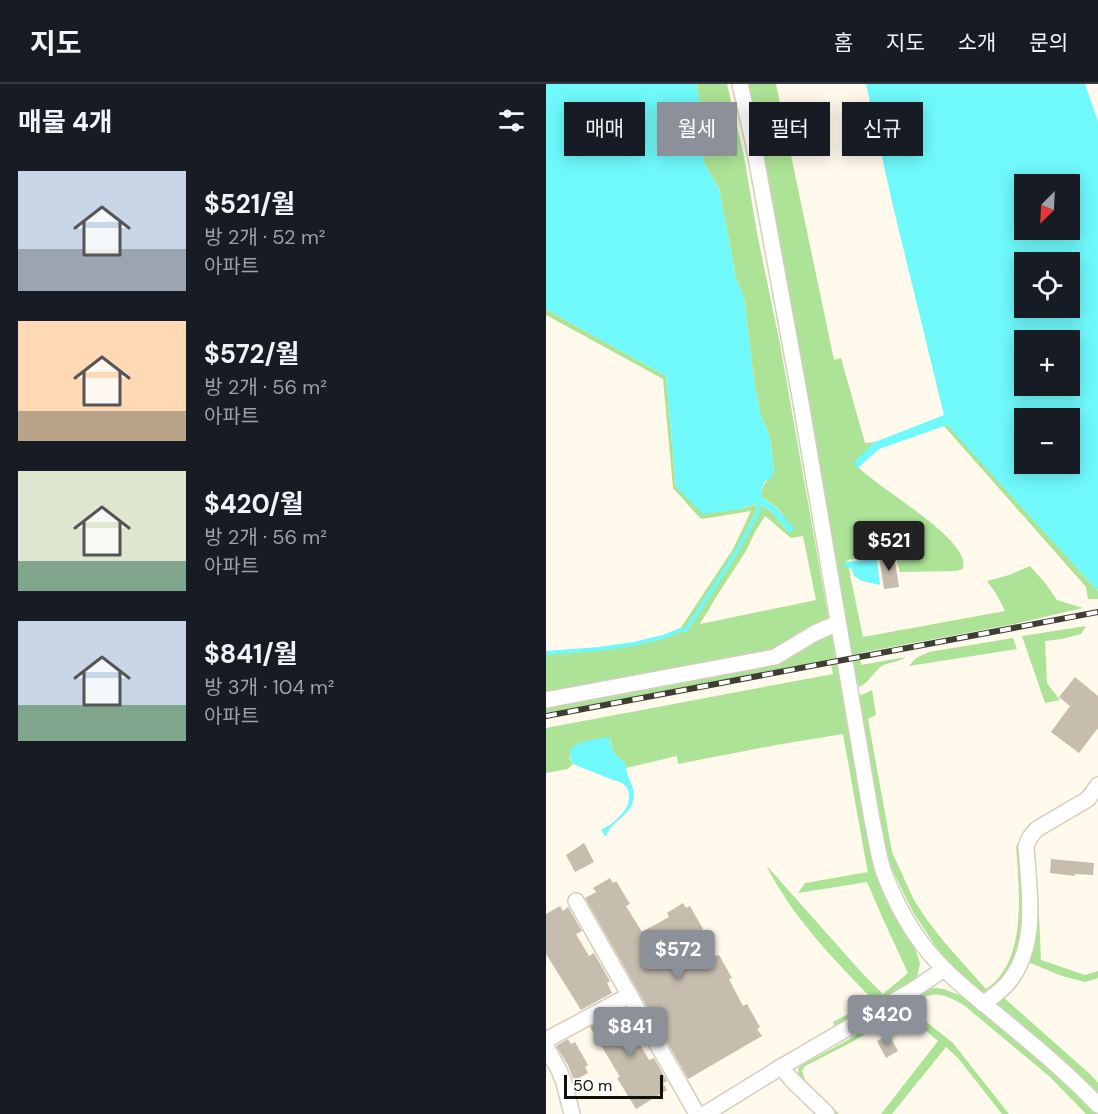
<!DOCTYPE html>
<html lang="ko">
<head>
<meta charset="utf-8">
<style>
  :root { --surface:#171b24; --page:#242831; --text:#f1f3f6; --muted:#9ea1a6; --line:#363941; --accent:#8c9099 }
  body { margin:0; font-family:"DM Sans","Noto Sans KR",sans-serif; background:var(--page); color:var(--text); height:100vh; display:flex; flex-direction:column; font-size:22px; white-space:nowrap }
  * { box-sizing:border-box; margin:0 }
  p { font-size:20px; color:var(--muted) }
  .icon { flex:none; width:33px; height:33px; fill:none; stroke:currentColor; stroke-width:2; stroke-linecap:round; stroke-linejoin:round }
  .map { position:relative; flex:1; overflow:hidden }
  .drawer { display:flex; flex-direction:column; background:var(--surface); width:546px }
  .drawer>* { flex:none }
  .top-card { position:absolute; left:18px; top:18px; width:444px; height:54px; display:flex; gap:12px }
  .needle { width:39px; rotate:204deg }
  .controls { position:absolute; left:468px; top:90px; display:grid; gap:12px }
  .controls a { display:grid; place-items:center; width:66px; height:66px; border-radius:0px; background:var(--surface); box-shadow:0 3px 15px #0003; font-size:30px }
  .scale { position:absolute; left:18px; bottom:15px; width:99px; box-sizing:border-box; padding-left:6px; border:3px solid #12100b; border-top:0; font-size:16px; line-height:21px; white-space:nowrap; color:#12100b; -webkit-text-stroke:4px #fff; paint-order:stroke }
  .price { position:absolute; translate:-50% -51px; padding:0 14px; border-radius:6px; background:var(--accent); color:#fff; font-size:20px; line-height:39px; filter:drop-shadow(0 2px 3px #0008) }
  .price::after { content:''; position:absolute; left:50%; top:36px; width:18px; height:14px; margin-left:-9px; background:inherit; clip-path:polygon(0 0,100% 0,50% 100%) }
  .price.on { background:#222; color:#fff }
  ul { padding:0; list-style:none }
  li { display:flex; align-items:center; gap:18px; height:150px; padding:0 18px }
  li span { display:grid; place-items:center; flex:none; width:168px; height:120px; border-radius:0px; color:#555 }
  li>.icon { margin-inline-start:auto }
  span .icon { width:72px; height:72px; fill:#fffc; stroke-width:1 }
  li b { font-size:26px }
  h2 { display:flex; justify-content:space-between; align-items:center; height:72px; padding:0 18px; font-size:26px }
  .chip { padding:0 21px; border-radius:0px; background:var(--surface); box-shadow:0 3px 15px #0003; font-size:21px; line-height:54px }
  .chip.on { background:var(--accent); color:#fff }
  header { display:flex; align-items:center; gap:36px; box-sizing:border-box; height:84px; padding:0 30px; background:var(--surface); border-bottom:2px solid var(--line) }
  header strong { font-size:28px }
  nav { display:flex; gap:33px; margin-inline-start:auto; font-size:21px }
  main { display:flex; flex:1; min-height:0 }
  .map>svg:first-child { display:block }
</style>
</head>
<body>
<header>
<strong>지도</strong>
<nav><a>홈</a><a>지도</a><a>소개</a><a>문의</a></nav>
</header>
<main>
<section class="drawer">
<h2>매물 4개<svg class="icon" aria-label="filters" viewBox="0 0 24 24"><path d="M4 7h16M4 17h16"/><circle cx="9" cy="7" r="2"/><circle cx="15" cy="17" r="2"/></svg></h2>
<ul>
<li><span style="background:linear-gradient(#c9d6e8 65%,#9aa5b1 0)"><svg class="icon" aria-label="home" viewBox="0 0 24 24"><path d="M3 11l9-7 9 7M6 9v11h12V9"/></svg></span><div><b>$521/월</b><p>방 2개 · 52 m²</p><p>아파트</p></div></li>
<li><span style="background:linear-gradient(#ffd9b3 75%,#b9a48a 0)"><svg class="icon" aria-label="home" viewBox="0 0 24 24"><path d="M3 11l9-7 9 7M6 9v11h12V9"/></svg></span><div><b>$572/월</b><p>방 2개 · 56 m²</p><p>아파트</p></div></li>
<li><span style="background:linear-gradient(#dfe7d0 75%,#7fa58c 0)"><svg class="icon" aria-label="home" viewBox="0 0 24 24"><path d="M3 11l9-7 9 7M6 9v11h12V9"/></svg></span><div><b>$420/월</b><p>방 2개 · 56 m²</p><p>아파트</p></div></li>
<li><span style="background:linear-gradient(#c9d6e8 70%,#7fa58c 0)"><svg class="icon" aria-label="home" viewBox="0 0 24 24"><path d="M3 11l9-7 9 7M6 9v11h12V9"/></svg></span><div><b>$841/월</b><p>방 3개 · 104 m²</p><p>아파트</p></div></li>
</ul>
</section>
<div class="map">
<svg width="552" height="1030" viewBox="0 0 552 1030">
  <rect width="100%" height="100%" fill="#fffaec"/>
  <!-- green -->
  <path fill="#ade396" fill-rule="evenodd" d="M150 0H181L198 72 211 149 234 260 282 532V536L228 569 0 614V570L53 566 89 561 117 554 135 547H140L192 468 214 426 213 420 226 428 241 447C242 431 228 419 215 413 216 401 220 397 228 389L224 354 214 329 208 296 198 214 190 194 173 105 158 79 157 63 161 52ZM219 432 245 454 257 452 270 516 154 540 172 510 200 467 209 448Z
    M198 0H230L288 276 295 274 319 359 329 358 308 379C331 404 409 446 417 476 418 477 417 484 417 485L410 487 354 488 349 470 301 476 317 553 459 527 451 511 441 497 463 491 484 482 500 500 511 516 537 524 468 540 314 569 315 581 360 573C352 578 344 578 336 582 327 588 323 599 313 603L307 579 274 398Z
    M0 225 120 292 130 403 194 425 210 420 211 425 190 467 139 546 134 545 187 465 205 427 156 435 153 433 127 404 117 295 0 231Z
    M401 340 552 507V515H542L540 503 398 342Z
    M540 542 535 550 516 555 499 557 501 599 514 616 499 619 476 552Z
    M282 548 286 552 340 808 368 862 374 879 371 894 363 901 290 946 287 938 325 918 326 915C285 872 247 834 220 781L316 889 337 910 362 889 337 835 321 798 252 809 259 799 322 788 319 773 297 650 230 661 132 680 131 672 80 684C78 677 75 677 71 673 66 668 65 661 64 654L23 673 27 680 22 685 0 689V644L287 590 284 576 0 629V618L231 574Z
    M467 554 471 565 363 582 370 574 383 568Z
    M326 606 330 631 322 635 346 768 368 816 381 836 399 859 440 905C482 877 473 806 470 762L474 759 480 823 477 857 457 897 441 912 408 884 388 860 367 828 356 806 346 785 340 766 313 612Z
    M492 807 495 876 539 891 552 887V894L539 898 516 892 482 878Z
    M390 904 398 905 413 911 434 925 487 968 544 1021 551 1030H540L504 993 419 922C395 908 386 905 363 924L407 959 463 1030H456L412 974 400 963 346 1030H335L392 957 357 927 327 945 324 941C345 928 366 907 390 904Z
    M457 913 545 991 552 999V1009L519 977 451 919Z
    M321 944 324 947 304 959 259 982 256 987 259 996 293 1030H288L253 994 252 985 254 982 300 957Z"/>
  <!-- water -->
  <path fill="#6ff9fb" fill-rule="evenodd" d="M0 0H150L161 52 157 63 158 79 173 105 190 194 198 214 208 296 214 329 224 354 228 389 224 395 218 398 216 404 215 413C223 417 230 423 236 430 240 435 241 438 247 441L248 448 241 447 226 428 212 419 194 425 157 430 130 403 120 292 0 225Z
    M320 0H539L552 37V507L401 341 333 365 312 384 307 379 329 358 398 331 346 118ZM478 100H524V146H478ZM478 178H524V224H478ZM524 256V302H478V256ZM478 334H524V380H478Z
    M331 475 334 501 316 497 308 492 306 485 299 482 298 478Z
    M64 653C64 666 70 672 79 679 80 683 81 688 82 693 85 699 88 704 88 711 88 731 65 736 60 753L55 746C69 739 88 723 82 706 79 699 73 697 67 696L27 680C13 656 49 656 64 653Z"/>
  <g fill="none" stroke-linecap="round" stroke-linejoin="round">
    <!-- stream -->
    <path stroke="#6ff9fb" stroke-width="4" d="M0 569 53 565 88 560 117 553 134 546H140L191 467 213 426 212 419"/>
  </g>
  <!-- building -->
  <path fill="#c6bdae" d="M348 471 353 503 338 505 333 473Z
    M529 593 552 612V644L533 669 505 648 524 622 513 613Z
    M38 759 48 778 29 788 20 771Z
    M505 775 548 779 547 791 529 790V792L504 789Z
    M64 794 67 799 70 797 84 820 80 822 96 848 123 833 121 829 137 819 140 824 144 822 157 845 154 847 169 872 173 871 186 894 183 895 187 903 197 922 201 920 214 943 211 945 216 952 142 995 39 814 50 808 47 804Z
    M14 822 17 827 22 823 36 847 30 850 43 872 48 869 64 897 61 899 66 909 35 926 0 870V830Z
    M80 924 93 947 90 949 94 956 92 957 103 976 108 974 121 997 117 999 121 1006 90 1025 71 994 74 993 44 943Z
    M343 951 352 967 340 974 331 957Z
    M22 955 25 960 29 958 42 981 39 983 42 989 28 997 22 981 10 962Z"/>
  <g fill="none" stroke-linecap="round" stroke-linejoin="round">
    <defs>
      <path id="minor" d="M194 0 207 57 254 313 326 736C330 753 332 772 338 789 346 810 357 832 369 850 389 880 416 902 443 924 480 955 519 986 552 1021
        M0 616 229 573 269 549 292 539
        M30 817 151 1030
        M437 920C446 913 455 907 462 899 493 861 483 808 480 763 482 755 485 751 491 745L542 715 552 701
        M0 956 84 911
        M0 963 13 986 18 999 26 1030
        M235 983 246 996 281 1030
        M159 1030 235 983 367 906 398 885"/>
    </defs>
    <!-- minor casing -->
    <use href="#minor" stroke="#d4cebd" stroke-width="18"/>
    <!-- minor -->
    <use href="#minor" stroke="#fff" stroke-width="15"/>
    <defs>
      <path id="rail" d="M0 632 552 528"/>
    </defs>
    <!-- rail casing -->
    <use href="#rail" stroke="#403d37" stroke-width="6"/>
    <!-- rail -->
    <use href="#rail" stroke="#fff" stroke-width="4" stroke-dasharray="11" stroke-linecap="butt"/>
  </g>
</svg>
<div class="controls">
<a><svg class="needle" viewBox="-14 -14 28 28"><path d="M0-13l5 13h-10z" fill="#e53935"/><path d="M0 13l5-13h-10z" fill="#9ea1a6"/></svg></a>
<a><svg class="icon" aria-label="locate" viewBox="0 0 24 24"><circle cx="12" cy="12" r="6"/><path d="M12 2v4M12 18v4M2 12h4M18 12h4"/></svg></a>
<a>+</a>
<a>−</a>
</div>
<div class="scale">50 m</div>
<b class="price on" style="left:343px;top:488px">$521</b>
<b class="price" style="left:132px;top:897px">$572</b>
<b class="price" style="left:341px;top:962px">$420</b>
<b class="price" style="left:84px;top:974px">$841</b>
<div class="top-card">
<a class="chip">매매</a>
<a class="chip on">월세</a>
<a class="chip">필터</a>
<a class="chip">신규</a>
</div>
</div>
</main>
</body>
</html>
